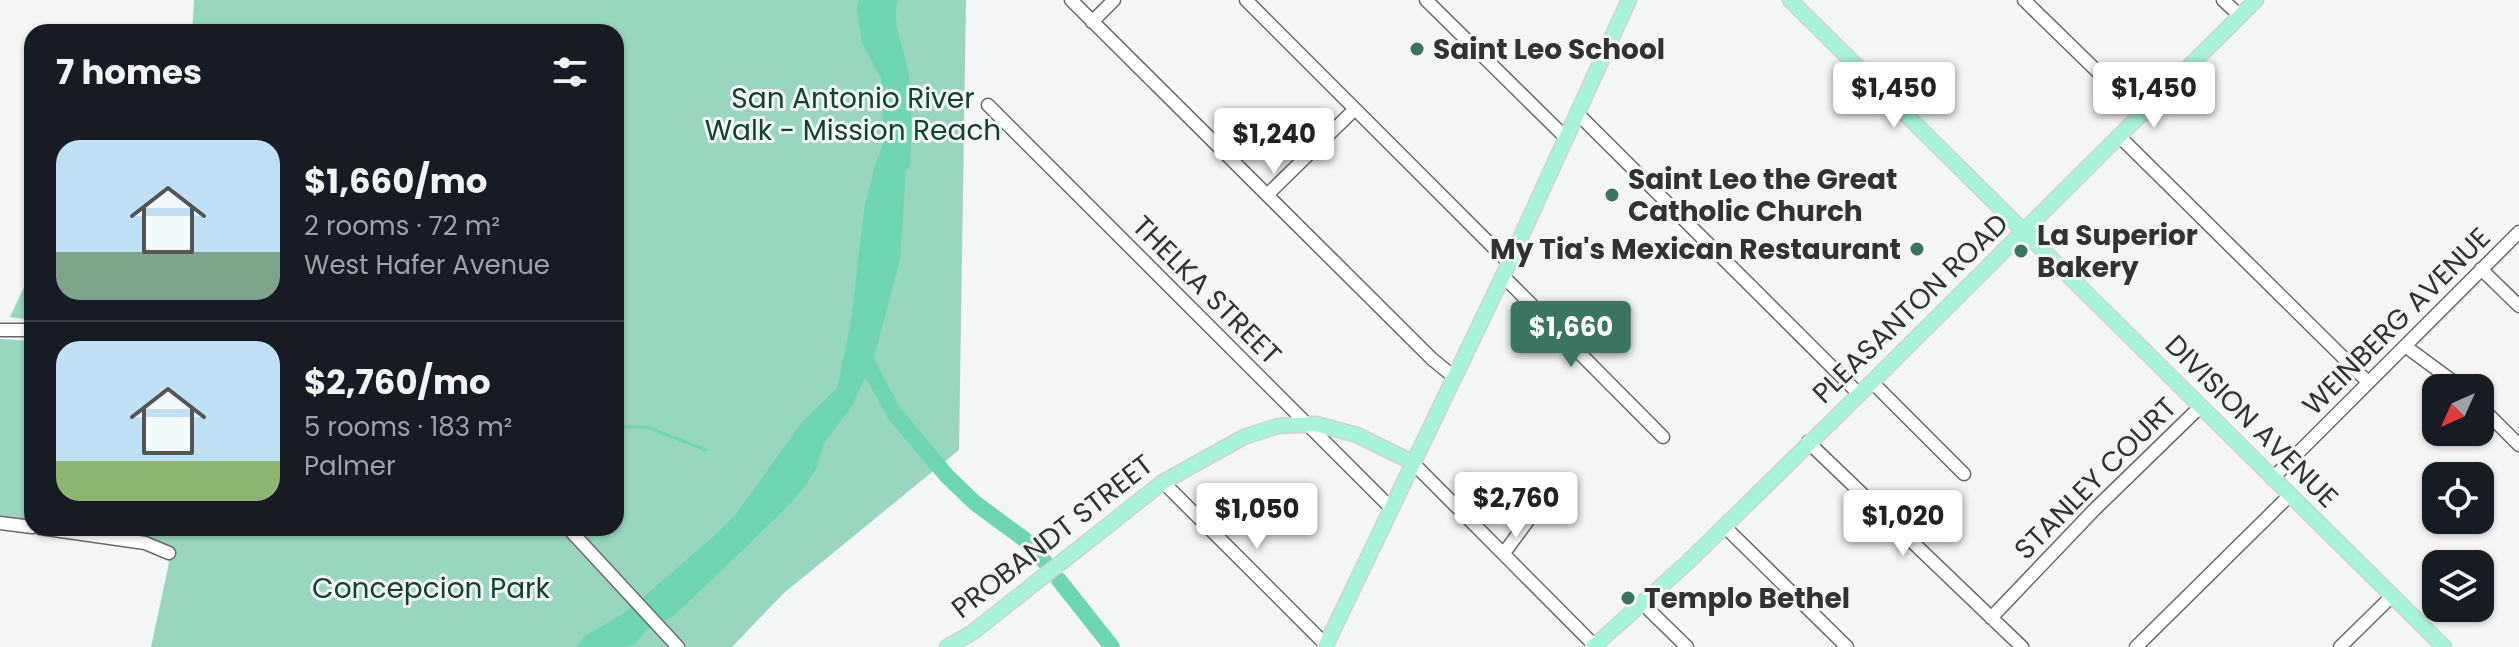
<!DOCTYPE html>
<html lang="en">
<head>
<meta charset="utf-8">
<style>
  :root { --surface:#171b24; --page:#20242c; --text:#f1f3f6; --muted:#9ea1a6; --line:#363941; --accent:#397560 }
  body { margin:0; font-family:Poppins,sans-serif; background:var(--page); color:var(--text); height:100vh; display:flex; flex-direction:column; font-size:30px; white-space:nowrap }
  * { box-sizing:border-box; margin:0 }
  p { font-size:26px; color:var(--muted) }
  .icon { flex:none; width:44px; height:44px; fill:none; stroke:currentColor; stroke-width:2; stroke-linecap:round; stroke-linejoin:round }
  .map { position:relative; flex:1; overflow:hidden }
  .drawer { position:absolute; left:24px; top:24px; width:600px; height:512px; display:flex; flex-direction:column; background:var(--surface); border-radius:24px; box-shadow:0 2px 6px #0004 }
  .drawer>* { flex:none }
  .needle { width:52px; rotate:225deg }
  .fabs { position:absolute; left:2422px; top:374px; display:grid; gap:16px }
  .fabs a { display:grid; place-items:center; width:72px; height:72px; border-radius:16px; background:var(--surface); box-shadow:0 2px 6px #0004; font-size:40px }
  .price { position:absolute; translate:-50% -68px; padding:0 18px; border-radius:8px; background:#fff; color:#222; font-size:26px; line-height:52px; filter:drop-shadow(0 2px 4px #0008) }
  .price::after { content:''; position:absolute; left:50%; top:48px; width:24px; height:18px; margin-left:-12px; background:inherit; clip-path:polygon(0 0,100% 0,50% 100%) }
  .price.current { background:var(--accent); color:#fff }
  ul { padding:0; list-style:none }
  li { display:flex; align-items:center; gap:24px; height:200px; padding:0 32px }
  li+li { border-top:2px solid var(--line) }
  li span { display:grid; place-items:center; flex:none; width:224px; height:160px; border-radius:24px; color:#555 }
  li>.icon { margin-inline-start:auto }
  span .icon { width:96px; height:96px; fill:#fffc; stroke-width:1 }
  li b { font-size:34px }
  h2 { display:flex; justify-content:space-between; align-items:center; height:96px; padding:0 32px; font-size:34px }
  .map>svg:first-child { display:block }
</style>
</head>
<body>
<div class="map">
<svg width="2519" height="647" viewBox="0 0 2519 647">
  <rect width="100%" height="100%" fill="#f3f6f5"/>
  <!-- green -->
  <path fill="#98d7be" d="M194 0H966L959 450 784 593 732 647H151L169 563 163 543 77 528H616V32H192Z
    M32 270V320L10 317Z
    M0 339 32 341V521L0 516Z"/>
  <!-- water -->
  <path fill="#6ed6b0" d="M859 0H898C890 23 906 52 909 76 913 105 911 136 910 166L906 170 900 260 873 361 851 408 824 443 816 469 805 486 789 505 717 575 672 617 648 629 635 644 625 647H576L585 636 626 612 714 536 736 514 802 422 837 388 851 322 864 210 875 165 884 142 881 78 862 43 857 9Z"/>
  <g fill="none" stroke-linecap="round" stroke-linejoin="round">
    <!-- stream -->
    <path stroke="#6ed6b0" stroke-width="3" d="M616 427H647L706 450"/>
    <!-- river -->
    <path stroke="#6ed6b0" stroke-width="16" d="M861 352 894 413 947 476 975 503 1024 539 1045 562
      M1059 580 1112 647"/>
    <defs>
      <path id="minor" d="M1071 0 1432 359 1454 377
        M1246 0 1509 263
        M1426 0 1566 138
        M2024 0 2142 115
        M2223 0 2240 16
        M1092 22 1114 0
        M988 105 1391 508
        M1578 114 1859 394
        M2120 137 2368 382
        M1267 195 1355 109
        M2481 269 2519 306
        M1503 276 1663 437
        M0 330H32
        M2405 346 2462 388
        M1872 382 1964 474
        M2480 406 2519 445
        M1808 442 2022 647
        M1412 462 1595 646
        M2273 478 2519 232
        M1163 482 1326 645
        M0 523 32 527
        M1724 526 1847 647
        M40 528 145 543 169 553
        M568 528 678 647
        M1504 553 1540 504
        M1643 604 1687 647
        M1991 618 2093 511 2200 407
        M2136 647 2290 495
        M2340 647 2392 596"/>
      <path id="major" d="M1790 0 2444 647
        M947 647 973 632 1163 482 1244 437 1278 426 1316 424 1357 435 1412 462
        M1325 647 1503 276 1629 0
        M1593 647 1687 563 1872 382 2256 0"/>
    </defs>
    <!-- minor casing -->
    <use href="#minor" stroke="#676b69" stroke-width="15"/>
    <!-- major casing -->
    <use href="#major" stroke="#d2d2d2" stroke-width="17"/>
    <!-- minor -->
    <use href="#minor" stroke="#fff" stroke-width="12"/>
    <!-- major -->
    <use href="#major" stroke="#a6f5da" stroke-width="14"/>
  </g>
  <!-- markers -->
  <g fill="#397560" stroke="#f3f6f5" stroke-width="3">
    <circle cx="1417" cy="49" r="8"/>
    <circle cx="1612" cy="195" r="8"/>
    <circle cx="1917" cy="249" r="8"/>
    <circle cx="2021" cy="251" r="8"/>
    <circle cx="1628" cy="598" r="8"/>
  </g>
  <g text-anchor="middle" stroke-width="6" stroke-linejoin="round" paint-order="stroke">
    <!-- poi labels -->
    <g font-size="28" font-weight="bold" fill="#313232" stroke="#f3f6f5" text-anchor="start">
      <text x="1433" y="59">Saint Leo School</text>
      <text x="1628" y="189">Saint Leo the Great<tspan x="1628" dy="32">Catholic Church</tspan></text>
      <text x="2037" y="245">La Superior<tspan x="2037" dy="32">Bakery</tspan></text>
      <text x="1901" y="259" text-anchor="end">My Tia's Mexican Restaurant</text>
      <text x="1644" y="608">Templo Bethel</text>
    </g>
    <!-- park labels -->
    <g font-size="28" fill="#124031" stroke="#f3f6f5">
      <text x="853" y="108">San Antonio River<tspan x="853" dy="32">Walk - Mission Reach</tspan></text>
      <text x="431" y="598">Concepcion Park</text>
    </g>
    <!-- street labels -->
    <g font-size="28" fill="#313232" stroke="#f3f6f5">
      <text transform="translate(1207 290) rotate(45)" y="10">THELKA STREET</text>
      <text transform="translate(1910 308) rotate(-44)" y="10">PLEASANTON ROAD</text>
      <text transform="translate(2396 321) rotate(-45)" y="10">WEINBERG AVENUE</text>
      <text transform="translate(2252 421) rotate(45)" y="10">DIVISION AVENUE</text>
      <text transform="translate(2095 478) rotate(-45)" y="10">STANLEY COURT</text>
      <text transform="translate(1052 536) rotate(-38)" y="10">PROBANDT STREET</text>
    </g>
  </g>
</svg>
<div class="fabs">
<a><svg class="needle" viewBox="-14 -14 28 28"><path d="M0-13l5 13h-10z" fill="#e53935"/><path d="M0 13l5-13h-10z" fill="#9ea1a6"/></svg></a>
<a><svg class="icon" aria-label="locate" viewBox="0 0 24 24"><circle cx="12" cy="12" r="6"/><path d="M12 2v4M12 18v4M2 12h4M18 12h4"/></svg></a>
<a><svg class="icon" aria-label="layers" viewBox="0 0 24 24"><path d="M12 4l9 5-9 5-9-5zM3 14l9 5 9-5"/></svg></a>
</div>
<b class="price" style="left:1894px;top:130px">$1,450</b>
<b class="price" style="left:2154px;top:130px">$1,450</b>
<b class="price" style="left:1274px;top:176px">$1,240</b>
<b class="price current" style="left:1571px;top:369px">$1,660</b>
<b class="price" style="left:1516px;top:540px">$2,760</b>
<b class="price" style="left:1257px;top:551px">$1,050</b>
<b class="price" style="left:1903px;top:558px">$1,020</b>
<section class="drawer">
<h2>7 homes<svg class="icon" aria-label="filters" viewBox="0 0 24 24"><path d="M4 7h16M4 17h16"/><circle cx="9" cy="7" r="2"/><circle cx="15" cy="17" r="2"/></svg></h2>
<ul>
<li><span style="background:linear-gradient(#bfe0f5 70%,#7fa58c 0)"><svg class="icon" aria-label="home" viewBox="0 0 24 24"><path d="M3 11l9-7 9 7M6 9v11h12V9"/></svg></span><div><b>$1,660/mo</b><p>2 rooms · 72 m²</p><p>West Hafer Avenue</p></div></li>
<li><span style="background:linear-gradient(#bfe0f5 75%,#8fb573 0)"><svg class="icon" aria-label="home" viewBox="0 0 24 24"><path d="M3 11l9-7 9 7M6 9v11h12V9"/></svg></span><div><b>$2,760/mo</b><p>5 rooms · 183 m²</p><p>Palmer</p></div></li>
</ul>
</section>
</div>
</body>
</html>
